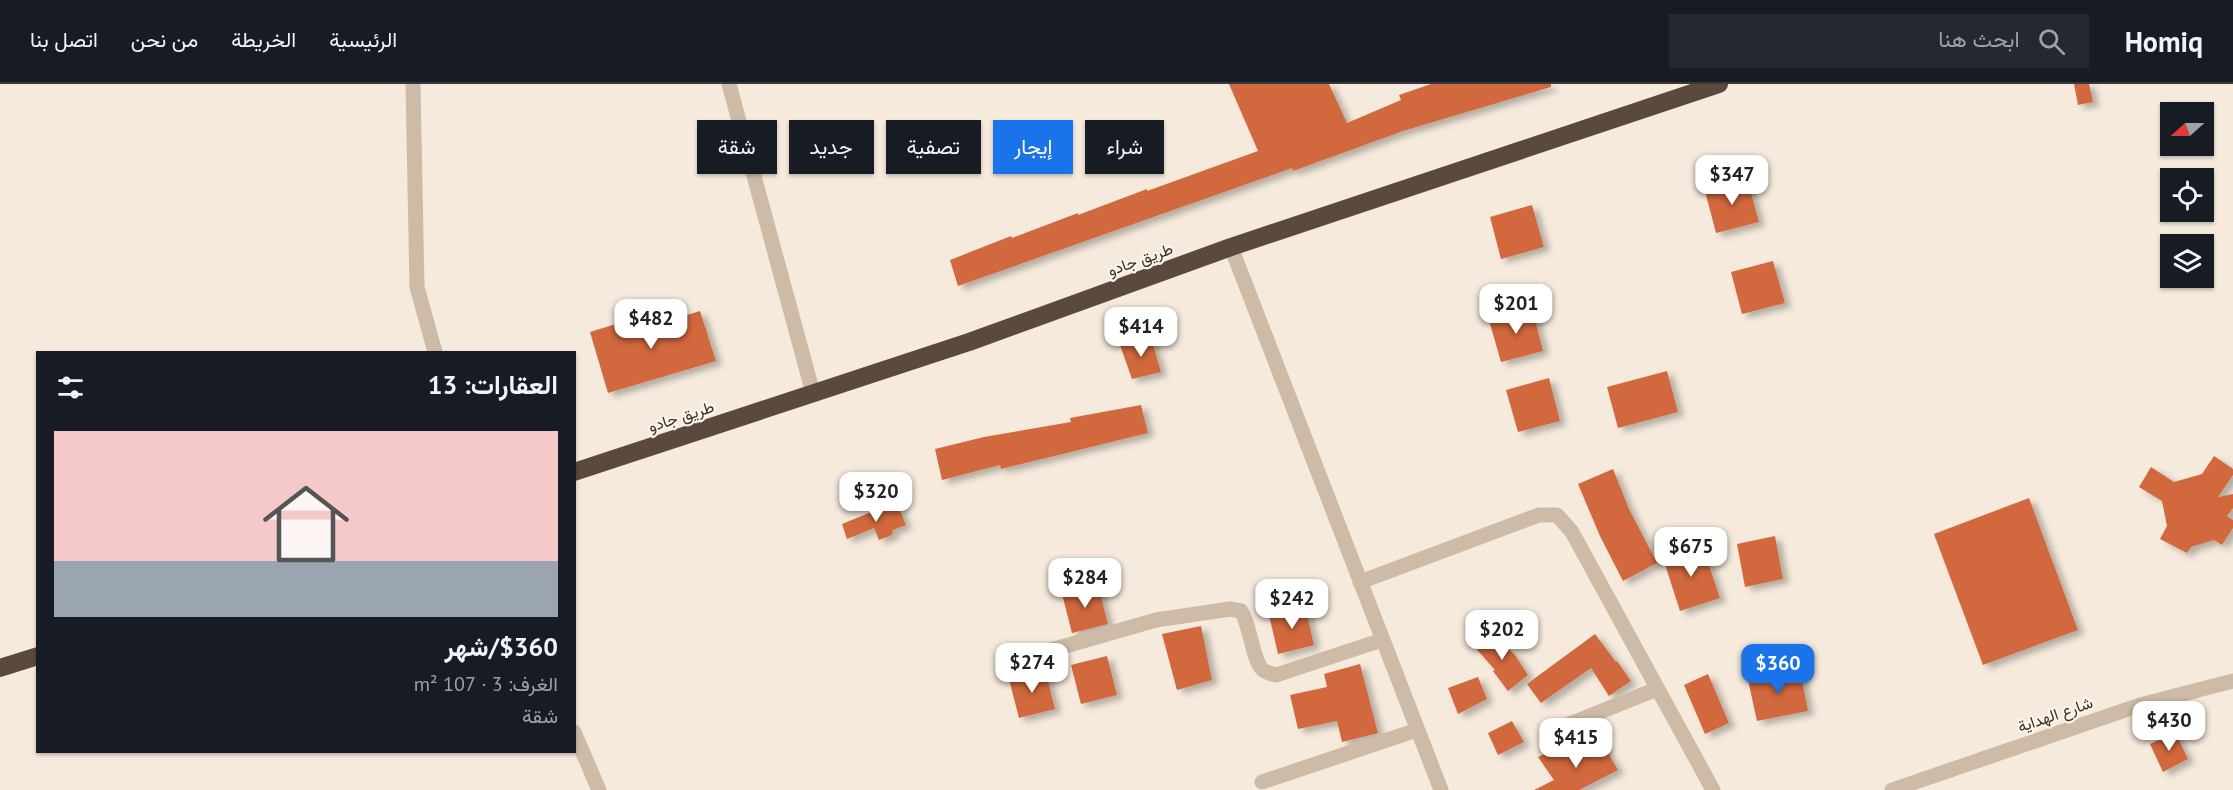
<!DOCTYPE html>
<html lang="ar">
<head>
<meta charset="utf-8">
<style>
  :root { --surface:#171b24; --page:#242831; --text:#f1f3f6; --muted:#9ea1a6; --line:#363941; --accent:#1a73e8 }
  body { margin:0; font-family:"PT Sans",Vazirmatn,sans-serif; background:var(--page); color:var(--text); direction:rtl; height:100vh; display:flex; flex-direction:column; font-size:22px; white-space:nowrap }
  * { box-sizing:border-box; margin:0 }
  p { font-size:20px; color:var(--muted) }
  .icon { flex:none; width:33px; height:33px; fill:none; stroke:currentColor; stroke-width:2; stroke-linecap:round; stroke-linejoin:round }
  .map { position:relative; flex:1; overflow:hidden; direction:ltr }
  .panel { position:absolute; left:36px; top:267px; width:540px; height:402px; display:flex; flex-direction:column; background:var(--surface); border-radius:0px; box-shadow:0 2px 4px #0004; direction:rtl }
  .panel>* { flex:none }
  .banner { position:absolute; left:594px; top:36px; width:570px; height:54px; direction:rtl; display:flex; gap:12px }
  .needle { width:39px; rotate:249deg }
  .controls { position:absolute; left:2160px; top:18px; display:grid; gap:12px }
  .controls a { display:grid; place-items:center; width:54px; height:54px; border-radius:0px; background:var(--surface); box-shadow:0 2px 4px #0004; font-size:30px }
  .price { position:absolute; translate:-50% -51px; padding:0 14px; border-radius:12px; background:#fff; color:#222; font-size:20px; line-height:39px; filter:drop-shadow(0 2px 3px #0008) }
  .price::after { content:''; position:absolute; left:50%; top:36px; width:18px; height:14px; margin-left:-9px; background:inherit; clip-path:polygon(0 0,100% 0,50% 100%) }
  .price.active { background:var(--accent); color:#fff }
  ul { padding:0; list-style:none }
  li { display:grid; align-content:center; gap:12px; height:318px; padding:0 18px }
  li span { display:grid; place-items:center; height:186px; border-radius:0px; color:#555 }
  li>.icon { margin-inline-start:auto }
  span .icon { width:108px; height:108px; fill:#fffc; stroke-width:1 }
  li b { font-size:26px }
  h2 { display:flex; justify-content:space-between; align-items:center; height:72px; padding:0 18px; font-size:26px }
  .pill { padding:0 21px; border-radius:0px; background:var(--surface); box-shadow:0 2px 4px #0004; font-size:21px; line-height:54px }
  .pill.active { background:var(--accent); color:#fff }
  header { display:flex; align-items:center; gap:36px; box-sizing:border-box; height:84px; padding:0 30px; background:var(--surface); border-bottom:2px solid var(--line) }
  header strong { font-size:28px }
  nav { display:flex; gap:33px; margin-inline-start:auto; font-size:21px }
  .search { width:420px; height:54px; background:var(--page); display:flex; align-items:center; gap:15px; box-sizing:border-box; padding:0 21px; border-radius:0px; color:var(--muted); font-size:22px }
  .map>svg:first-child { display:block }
</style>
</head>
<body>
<header>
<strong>Homiq</strong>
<div class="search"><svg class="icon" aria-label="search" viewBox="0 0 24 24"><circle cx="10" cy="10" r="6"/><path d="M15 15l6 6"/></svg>ابحث هنا</div>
<nav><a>الرئيسية</a><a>الخريطة</a><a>من نحن</a><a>اتصل بنا</a></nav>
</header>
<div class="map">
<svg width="2233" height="706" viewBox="0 0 2233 706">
  <defs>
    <filter id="shadow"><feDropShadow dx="6" dy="4" stdDeviation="3" flood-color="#0004"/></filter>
  </defs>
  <rect width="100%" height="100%" fill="#f5eadc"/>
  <!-- building -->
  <path fill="#d2683d" filter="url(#shadow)" d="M1229 0H1329L1347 39 1401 16 1399 11 1431 0H1551V3L1403 47 1293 87 1292 84 958 202 950 176 1011 152 1012 154 1078 129V131L1147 105V107L1258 67Z
    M2074 0H2089L2093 18 2078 21Z
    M1747 95 1759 138 1716 149 1705 107Z
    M1532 121 1544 163 1501 175 1490 133Z
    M1773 177 1785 219 1742 230 1731 188Z
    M1532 224 1543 267 1501 278 1489 236Z
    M700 227 716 277 608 309 590 248 642 232 645 244Z
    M1151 254 1161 288 1132 295 1120 261Z
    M1667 287 1678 328 1618 344 1607 303Z
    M1549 294 1560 337 1518 348 1506 306Z
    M1141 321 1148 349 1001 385 1000 381 942 396 935 365 984 353 1071 338 1070 334Z
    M2214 372 2233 385V391L2218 413 2233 410V424L2227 432 2233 436V444L2222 461 2214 456 2191 463 2187 469 2160 455 2167 442 2162 417 2139 403 2151 383 2174 398 2202 390Z
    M1613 385 1629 425 1657 479 1623 497 1600 452 1578 400Z
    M2029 414 2078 546 1983 581 1934 450Z
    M891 420 899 424 906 441 893 446 892 451 879 456 874 444 847 455 842 440Z
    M1775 452 1783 495 1745 503 1737 460Z
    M1702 461 1720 514 1680 527 1663 474Z
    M1098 501 1108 540 1072 549 1062 510Z
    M1305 522 1314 561 1278 570 1269 531Z
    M1201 542 1212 596 1177 606 1162 550Z
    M1489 549 1515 571 1528 591 1508 607 1493 587 1495 586 1473 561Z
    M1595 550 1616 578 1617 577 1631 597 1609 612 1591 584 1541 619 1527 600Z
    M1107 572 1117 611 1081 620 1071 581Z
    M1360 580 1378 649 1342 658 1337 637 1298 645 1290 611 1327 603 1324 590Z
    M1045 586 1055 625 1019 634 1009 595Z
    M1800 586 1808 627 1757 637 1748 596Z
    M1708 590 1729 639 1705 650 1684 601Z
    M1478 593 1487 615 1458 630 1448 604Z
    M1512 637 1524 658 1498 671 1488 649Z
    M2175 648 2188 675 2163 688 2150 660Z
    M1603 660 1618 686 1579 706H1534L1554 696 1538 673 1564 661 1573 678Z"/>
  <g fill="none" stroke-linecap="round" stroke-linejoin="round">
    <!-- minor -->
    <path stroke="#cebba7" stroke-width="15" d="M413 0 417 203 435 268
      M729 0 813 309
      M1231 163 1441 706
      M1360 498 1539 431H1557L1572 448 1713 706
      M1034 571 1156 536 1230 525 1241 527C1251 542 1252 576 1263 586 1266 588 1272 590 1276 591L1382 556
      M1555 646 1657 605
      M574 648 599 706
      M1262 698 1417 646
      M1892 706 2140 621 2233 597"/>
    <!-- highway -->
    <path stroke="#5c493e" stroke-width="18" d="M574 388 969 258 1231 163 1719 0
      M0 584 38 572"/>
  </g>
  <g text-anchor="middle" stroke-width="4.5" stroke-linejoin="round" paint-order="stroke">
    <!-- street labels -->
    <g font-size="16" fill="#3a2e28" stroke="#fcf4e9">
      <text transform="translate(1140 175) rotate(-20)" y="6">طريق جادو</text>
      <text transform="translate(681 332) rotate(-18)" y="6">طريق جادو</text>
      <text transform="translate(2055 630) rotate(-19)" y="6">شارع الهداية</text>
    </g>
  </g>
</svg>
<div class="controls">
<a><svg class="needle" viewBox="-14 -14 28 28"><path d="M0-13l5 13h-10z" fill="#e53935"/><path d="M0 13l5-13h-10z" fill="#9ea1a6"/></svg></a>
<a><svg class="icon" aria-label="locate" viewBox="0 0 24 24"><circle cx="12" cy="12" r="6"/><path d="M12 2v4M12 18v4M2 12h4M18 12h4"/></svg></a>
<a><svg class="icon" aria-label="layers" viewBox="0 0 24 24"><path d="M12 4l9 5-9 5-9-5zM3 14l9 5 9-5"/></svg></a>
</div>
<b class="price" style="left:1732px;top:122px">$347</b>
<b class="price" style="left:1516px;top:251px">$201</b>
<b class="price" style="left:651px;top:266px">$482</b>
<b class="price" style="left:1141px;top:274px">$414</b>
<b class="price" style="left:876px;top:439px">$320</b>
<b class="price" style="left:1691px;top:494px">$675</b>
<b class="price" style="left:1085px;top:525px">$284</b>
<b class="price" style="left:1292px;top:546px">$242</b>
<b class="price" style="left:1502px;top:577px">$202</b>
<b class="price" style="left:1032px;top:610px">$274</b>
<b class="price active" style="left:1778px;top:611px">$360</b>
<b class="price" style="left:2169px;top:668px">$430</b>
<b class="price" style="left:1576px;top:685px">$415</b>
<div class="banner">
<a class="pill">شراء</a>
<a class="pill active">إيجار</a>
<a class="pill">تصفية</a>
<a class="pill">جديد</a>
<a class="pill">شقة</a>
</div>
<section class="panel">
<h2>العقارات: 13<svg class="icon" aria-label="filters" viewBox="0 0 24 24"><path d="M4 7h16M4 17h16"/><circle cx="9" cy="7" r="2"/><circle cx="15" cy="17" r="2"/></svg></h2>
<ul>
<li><span style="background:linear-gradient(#f6c9c9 70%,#9aa5b1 0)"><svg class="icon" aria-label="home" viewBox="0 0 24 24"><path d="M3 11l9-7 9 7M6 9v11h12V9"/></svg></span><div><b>$360/شهر</b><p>الغرف: 3 · 107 m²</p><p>شقة</p></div></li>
</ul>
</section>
</div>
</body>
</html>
